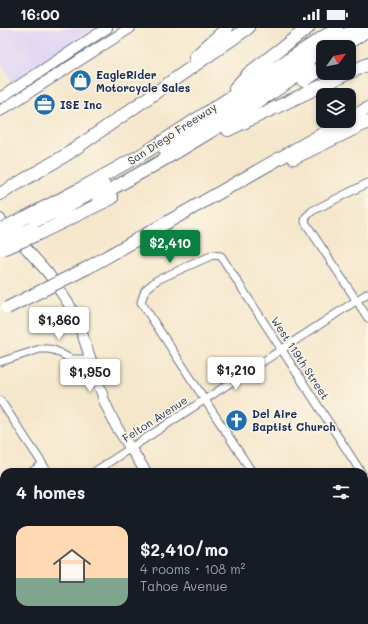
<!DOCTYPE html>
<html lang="en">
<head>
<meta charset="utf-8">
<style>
  :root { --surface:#171b24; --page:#242831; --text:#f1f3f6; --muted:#9ea1a6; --accent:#0b8043 }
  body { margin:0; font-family:Mali,sans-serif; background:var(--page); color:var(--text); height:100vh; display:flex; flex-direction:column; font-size:15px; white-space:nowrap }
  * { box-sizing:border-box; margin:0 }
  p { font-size:13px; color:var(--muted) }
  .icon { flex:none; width:22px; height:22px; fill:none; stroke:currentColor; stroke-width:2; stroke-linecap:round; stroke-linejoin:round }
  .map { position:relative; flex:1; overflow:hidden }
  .sheet { position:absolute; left:0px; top:440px; width:368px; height:156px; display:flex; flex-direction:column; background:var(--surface); border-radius:12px 12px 0 0; box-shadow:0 2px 6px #0003 }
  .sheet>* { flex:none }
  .needle { width:26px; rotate:57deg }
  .fabs { position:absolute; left:316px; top:12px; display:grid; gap:8px }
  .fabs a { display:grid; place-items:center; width:40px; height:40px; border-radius:8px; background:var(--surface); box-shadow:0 2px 6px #0003; font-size:20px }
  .price { position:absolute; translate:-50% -34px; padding:0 9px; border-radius:4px; background:#fff; color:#222; font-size:13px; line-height:26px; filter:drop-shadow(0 1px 2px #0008) }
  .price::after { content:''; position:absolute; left:50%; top:24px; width:12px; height:9px; margin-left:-6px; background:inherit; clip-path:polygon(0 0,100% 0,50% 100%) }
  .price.current { background:var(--accent); color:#fff }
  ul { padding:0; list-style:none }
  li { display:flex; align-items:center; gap:12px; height:100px; padding:0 16px }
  li span { display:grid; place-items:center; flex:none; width:112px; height:80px; border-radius:12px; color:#555 }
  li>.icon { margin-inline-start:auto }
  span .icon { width:48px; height:48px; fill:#fffc; stroke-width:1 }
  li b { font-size:17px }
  h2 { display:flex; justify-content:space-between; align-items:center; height:48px; padding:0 16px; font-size:17px }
  .status { display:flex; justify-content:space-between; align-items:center; height:28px; padding:0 20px; background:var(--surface); direction:ltr }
  .status svg { height:11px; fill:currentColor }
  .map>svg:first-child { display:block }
</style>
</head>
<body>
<div class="status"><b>16:00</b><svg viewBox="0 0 49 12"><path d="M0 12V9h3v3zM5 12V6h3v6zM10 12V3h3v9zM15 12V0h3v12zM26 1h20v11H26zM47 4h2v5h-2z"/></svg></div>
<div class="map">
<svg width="368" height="596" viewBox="0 0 368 596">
  <rect width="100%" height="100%" fill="#fcf5e5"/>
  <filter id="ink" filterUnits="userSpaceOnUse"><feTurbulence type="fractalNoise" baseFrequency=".025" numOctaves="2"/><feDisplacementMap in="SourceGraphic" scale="8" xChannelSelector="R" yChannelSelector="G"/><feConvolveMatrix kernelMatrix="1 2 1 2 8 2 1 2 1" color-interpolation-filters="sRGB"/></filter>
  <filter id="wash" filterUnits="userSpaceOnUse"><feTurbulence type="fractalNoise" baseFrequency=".012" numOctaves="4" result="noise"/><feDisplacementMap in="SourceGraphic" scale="16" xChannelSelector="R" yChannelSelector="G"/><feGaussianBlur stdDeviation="0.9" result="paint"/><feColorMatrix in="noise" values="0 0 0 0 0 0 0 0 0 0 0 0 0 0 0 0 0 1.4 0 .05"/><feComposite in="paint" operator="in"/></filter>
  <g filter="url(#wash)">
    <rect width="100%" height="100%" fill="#f5e7cc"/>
    <!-- built -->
    <path fill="#dfd4f5" d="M0 0H95L13 55 0 32Z"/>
  </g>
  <g filter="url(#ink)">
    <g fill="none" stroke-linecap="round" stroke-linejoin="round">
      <defs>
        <path id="minor" d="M368 155 312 183 306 189 305 194 368 290
          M0 334 40 321H48L54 322 71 331H91
          M0 372 48 444
          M31 444 42 437
          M94 444 368 265
          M252 444 141 274 145 262 157 252 213 227 221 228 361 444
          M364 448 368 454
          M0 464 4 462
          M0 548 4 546
          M60 592 62 596
          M144 592 146 596
          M348 592 351 596"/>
        <path id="secondary" d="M0 70 107 0
          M0 83 130 0
          M0 191 48 245 70 278 83 308 105 375 116 398 146 444
          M242 592 244 596"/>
        <path id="motorway" d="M327 19 356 0
          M342 19 368 2
          M195 29 227 0
          M304 53 323 40
          M235 60 249 45 308 0
          M349 91 368 80
          M228 102 368 36
          M165 122 323 22
          M294 130 368 94
          M0 166 66 127 248 0
          M98 168C171 130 240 86 310 40
          M24 190 78 162 146 124 337 0
          M29 196 64 180 104 157
          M38 206 112 170
          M87 240 345 93"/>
      </defs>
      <!-- minor casing -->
      <use href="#minor" stroke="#676f84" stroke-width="9"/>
      <!-- secondary casing -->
      <use href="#secondary" stroke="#676f84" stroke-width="12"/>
      <!-- motorway casing -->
      <use href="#motorway" stroke="#676f84" stroke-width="14"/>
      <!-- minor -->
      <use href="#minor" stroke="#fff" stroke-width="7"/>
      <!-- secondary -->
      <use href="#secondary" stroke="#fff" stroke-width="10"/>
      <!-- motorway -->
      <use href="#motorway" stroke="#fff" stroke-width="12"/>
      <defs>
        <path id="motorway-bridge" d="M3 200 24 190
          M12 209 32 200
          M0 210 17 202
          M1 222 38 206
          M7 280 87 240"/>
      </defs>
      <!-- motorway-bridge casing -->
      <use href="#motorway-bridge" stroke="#676f84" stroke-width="14" stroke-linecap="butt"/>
      <!-- motorway-bridge -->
      <use href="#motorway-bridge" stroke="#fff" stroke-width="12"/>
    </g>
  </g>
  <!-- icons -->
  <defs>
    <symbol id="shop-disc" viewBox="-11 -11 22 22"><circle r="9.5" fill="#1f6fb2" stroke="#fcf5e5"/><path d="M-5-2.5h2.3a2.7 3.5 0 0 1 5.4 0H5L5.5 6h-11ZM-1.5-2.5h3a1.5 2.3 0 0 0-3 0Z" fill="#fff"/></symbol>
    <symbol id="office-disc" viewBox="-11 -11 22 22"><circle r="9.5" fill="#1f6fb2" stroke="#fcf5e5"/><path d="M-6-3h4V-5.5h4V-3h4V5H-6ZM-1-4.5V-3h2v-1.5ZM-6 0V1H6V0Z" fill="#fff"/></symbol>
    <symbol id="church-disc" viewBox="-11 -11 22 22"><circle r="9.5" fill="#1f6fb2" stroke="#fcf5e5"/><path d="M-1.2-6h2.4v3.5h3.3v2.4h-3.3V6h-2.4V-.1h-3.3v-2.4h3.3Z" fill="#fff"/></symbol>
  </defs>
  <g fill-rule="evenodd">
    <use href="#shop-disc" x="68" y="40" width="25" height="25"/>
    <use href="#office-disc" x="32" y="64" width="25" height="25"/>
    <use href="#church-disc" x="224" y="380" width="25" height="25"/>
  </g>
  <g text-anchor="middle" stroke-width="3.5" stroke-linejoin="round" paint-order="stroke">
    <!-- poi labels -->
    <g font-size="11" font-weight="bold" fill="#1b2f5e" stroke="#fcf5e5" text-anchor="start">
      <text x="96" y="51">EagleRider<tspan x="96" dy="13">Motorcycle Sales</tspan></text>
      <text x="60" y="81">ISE Inc</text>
      <text x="252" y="390">Del Aire<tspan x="252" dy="13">Baptist Church</tspan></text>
    </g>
    <!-- street labels -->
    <g font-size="11" fill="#1b2f5e" stroke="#fcf5e5">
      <text transform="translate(172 106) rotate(-33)" y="4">San Diego Freeway</text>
      <text transform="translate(300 330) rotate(57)" y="4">West 119th Street</text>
      <text transform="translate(155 391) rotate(-33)" y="4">Felton Avenue</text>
    </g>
  </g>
</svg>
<div class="fabs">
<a><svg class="needle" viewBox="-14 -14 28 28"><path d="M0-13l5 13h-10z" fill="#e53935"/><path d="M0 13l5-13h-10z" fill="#9ea1a6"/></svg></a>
<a><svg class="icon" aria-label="layers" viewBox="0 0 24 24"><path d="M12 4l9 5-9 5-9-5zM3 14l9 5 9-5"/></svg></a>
</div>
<b class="price current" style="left:170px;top:236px">$2,410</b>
<b class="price" style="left:59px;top:313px">$1,860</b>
<b class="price" style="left:236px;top:363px">$1,210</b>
<b class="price" style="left:90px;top:365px">$1,950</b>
<section class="sheet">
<h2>4 homes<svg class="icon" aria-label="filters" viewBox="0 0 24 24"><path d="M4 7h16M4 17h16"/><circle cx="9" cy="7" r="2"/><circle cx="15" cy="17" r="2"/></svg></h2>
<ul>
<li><span style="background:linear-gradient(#ffd9b3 65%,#7fa58c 0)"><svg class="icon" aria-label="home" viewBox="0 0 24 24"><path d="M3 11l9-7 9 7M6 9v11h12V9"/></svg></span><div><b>$2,410/mo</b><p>4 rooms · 108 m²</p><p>Tahoe Avenue</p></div></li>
</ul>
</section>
</div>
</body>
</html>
